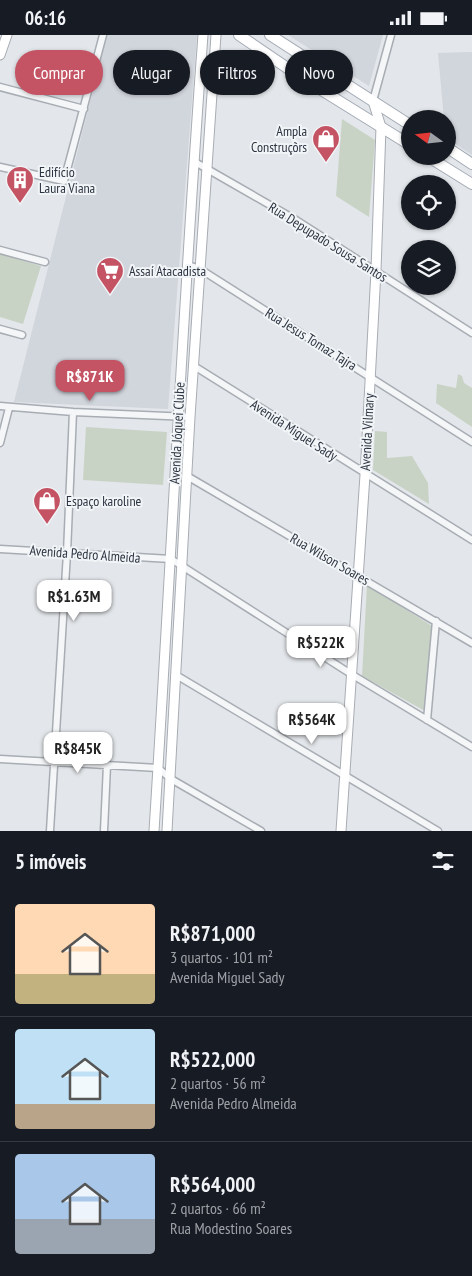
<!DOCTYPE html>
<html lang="pt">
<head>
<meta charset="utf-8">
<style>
  :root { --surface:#171b24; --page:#242831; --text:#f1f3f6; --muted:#9ea1a6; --line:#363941; --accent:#c45364 }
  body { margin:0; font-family:"PT Sans Narrow",sans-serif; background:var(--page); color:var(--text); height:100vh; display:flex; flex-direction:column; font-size:19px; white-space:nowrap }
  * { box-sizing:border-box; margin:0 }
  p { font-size:16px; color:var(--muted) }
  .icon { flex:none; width:28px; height:28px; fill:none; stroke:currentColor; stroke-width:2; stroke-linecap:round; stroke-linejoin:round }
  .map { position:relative; height:796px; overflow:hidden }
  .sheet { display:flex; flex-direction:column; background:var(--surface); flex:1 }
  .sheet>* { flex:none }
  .banner { position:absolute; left:15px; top:15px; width:442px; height:45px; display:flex; gap:10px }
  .needle { width:32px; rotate:285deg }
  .fabs { position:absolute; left:401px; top:75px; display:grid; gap:10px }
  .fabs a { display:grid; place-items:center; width:55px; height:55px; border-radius:50%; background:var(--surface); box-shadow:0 1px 4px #0004; font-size:25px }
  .price { position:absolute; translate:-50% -42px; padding:0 11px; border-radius:10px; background:#fff; color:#222; font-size:16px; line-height:32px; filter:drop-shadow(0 1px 2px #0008) }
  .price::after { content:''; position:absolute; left:50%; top:30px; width:15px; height:11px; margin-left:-8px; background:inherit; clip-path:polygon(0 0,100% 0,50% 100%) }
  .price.selected { background:var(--accent); color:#fff }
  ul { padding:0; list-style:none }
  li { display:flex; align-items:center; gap:15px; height:125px; padding:0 15px }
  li+li { border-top:1px solid var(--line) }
  li span { display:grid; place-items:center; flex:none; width:140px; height:100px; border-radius:5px; color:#555 }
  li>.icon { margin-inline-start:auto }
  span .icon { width:60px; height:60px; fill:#fffc; stroke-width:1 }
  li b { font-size:21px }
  h2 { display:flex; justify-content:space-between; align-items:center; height:60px; padding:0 15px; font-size:21px }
  .pill { padding:0 18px; border-radius:22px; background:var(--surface); box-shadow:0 1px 4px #0004; font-size:18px; line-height:45px }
  .pill.selected { background:var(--accent); color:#fff }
  .status { display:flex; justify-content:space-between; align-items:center; height:35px; padding:0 25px; background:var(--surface); direction:ltr }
  .status svg { height:14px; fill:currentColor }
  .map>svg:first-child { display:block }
</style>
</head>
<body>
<div class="status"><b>06:16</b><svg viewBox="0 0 49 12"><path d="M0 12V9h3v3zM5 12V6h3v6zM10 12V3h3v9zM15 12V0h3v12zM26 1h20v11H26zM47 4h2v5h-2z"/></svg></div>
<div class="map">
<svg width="472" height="796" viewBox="0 0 472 796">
  <rect width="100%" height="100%" fill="#e3e6ea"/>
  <!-- built -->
  <path fill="#d1d5dc" d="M107 0H197L168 374 14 367Z
    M288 0H383L369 51Z
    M472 17V120L448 104V84H444L438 18Z"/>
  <!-- green -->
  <path fill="#c8d3c5" d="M342 84 375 105 369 182 336 161Z
    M0 219 41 231 23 289 0 282Z
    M458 339 462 341 464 348 472 353V392L436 368 437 349 456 353Z
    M86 392 167 397 163 450 83 445Z
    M375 396 387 397V423L412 421 428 448 429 469 373 435Z
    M367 550 432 591 425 676 362 641Z"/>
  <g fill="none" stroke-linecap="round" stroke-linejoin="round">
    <defs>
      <path id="street" d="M0 52 84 74
        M373 66 391 0
        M195 127 296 185 472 298
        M0 132 64 146 103 0
        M0 215 45 227
        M188 230 200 234 472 407
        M0 294 22 300
        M194 331 472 505
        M0 371 73 377 190 382
        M0 408 9 373
        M187 441 472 608
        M0 514 171 524 351 639 472 712
        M176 640 438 796
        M427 685 436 586
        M0 724 158 733 171 744 261 796
        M50 796 67 518 73 377
        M104 796 107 730"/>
      <path id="secondary" d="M0 20 7 0
        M154 796C171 531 183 265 203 0
        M167 796 190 382 216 0
        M341 796 365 440 376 236 381 92 373 66"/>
      <path id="primary" d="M239 0 302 43 410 110
        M270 0 410 90
        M448 113 472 129
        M427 121 472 149"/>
    </defs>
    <!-- street casing -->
    <use href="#street" stroke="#a8adb4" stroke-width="9"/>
    <!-- secondary casing -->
    <use href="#secondary" stroke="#a8adb4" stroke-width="11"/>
    <!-- primary casing -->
    <use href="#primary" stroke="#a3aab5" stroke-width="12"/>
    <!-- street -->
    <use href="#street" stroke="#f5f6f8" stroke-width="6"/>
    <!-- secondary -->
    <use href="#secondary" stroke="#fff" stroke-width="9"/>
    <!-- primary -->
    <use href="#primary" stroke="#fff" stroke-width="10"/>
  </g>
  <!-- icons -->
  <defs>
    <symbol id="shop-pin" viewBox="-11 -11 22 30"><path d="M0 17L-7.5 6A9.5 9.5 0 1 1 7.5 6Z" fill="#c45364" stroke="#f2f5f7"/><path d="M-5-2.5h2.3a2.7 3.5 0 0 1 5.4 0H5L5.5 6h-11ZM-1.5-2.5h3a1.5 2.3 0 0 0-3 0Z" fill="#fff"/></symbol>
    <symbol id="building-pin" viewBox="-11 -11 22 30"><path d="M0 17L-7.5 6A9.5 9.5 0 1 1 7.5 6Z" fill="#c45364" stroke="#f2f5f7"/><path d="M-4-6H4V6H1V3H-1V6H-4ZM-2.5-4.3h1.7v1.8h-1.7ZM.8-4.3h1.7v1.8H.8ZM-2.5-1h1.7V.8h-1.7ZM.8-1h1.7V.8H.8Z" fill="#fff"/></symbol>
    <symbol id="supermarket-pin" viewBox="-11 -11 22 30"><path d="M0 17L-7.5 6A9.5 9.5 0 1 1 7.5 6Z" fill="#c45364" stroke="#f2f5f7"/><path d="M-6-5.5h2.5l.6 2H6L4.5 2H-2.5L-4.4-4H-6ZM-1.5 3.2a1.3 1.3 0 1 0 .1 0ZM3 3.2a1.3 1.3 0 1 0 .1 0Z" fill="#fff"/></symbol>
  </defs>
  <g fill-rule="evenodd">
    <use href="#shop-pin" x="310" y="88" width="32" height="43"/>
    <use href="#building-pin" x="4" y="129" width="32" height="43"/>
    <use href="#supermarket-pin" x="94" y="220" width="32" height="43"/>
    <use href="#shop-pin" x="31" y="450" width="32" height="43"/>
  </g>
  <g text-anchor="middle" stroke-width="4" stroke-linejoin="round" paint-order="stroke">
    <!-- poi labels -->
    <g font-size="14" fill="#2c3441" stroke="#f2f5f7" text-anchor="start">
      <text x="307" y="101" text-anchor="end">Ampla<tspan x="307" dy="16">Construçõrs</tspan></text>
      <text x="39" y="142">Edifício<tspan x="39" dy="16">Laura Viana</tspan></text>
      <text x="129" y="241">Assaí Atacadista</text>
      <text x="66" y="471">Espaço karoline</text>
    </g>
    <!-- street labels -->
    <g font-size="14" fill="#2c3441" stroke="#f2f5f7">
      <text transform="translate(328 207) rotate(32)" y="5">Rua Depupado Sousa Santos</text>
      <text transform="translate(311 304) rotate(32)" y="5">Rua Jesus Tomaz Tajra</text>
      <text transform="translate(294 395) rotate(33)" y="5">Avenida Miguel Sady</text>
      <text transform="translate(367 397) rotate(-87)" y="5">Avenida Vilmary</text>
      <text transform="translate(177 398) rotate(-87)" y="5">Avenida Jóquei Clube</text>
      <text transform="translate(85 519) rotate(4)" y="5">Avenida Pedro Almeida</text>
      <text transform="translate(330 524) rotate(30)" y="5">Rua Wilson Soares</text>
    </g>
  </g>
</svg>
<div class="fabs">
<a><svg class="needle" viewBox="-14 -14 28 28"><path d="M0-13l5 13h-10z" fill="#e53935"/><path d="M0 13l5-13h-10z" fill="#9ea1a6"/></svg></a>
<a><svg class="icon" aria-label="locate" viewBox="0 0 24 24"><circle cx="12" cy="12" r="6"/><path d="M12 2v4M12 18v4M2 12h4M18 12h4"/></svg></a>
<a><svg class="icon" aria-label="layers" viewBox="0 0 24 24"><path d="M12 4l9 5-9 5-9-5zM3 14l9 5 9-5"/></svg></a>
</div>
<b class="price selected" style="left:90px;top:367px">R$871K</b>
<b class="price" style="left:74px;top:587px">R$1.63M</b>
<b class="price" style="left:321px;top:633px">R$522K</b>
<b class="price" style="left:312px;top:710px">R$564K</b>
<b class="price" style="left:78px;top:739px">R$845K</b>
<div class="banner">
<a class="pill selected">Comprar</a>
<a class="pill">Alugar</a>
<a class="pill">Filtros</a>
<a class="pill">Novo</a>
</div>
</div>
<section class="sheet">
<h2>5 imóveis<svg class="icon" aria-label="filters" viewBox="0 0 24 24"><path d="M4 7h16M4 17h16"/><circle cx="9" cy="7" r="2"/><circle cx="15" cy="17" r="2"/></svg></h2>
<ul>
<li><span style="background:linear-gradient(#ffd9b3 70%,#c2b280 0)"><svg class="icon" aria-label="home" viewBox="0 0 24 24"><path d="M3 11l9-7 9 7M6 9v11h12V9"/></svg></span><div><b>R$871,000</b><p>3 quartos · 101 m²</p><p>Avenida Miguel Sady</p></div></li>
<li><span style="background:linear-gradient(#bfe0f5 75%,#b9a48a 0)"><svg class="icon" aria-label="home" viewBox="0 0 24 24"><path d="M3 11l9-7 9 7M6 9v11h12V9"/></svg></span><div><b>R$522,000</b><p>2 quartos · 56 m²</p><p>Avenida Pedro Almeida</p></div></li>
<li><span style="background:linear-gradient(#a9c7e8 65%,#9aa5b1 0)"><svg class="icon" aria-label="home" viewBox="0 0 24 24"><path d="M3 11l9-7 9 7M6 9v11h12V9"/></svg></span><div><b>R$564,000</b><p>2 quartos · 66 m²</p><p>Rua Modestino Soares</p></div></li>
</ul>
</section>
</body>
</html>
